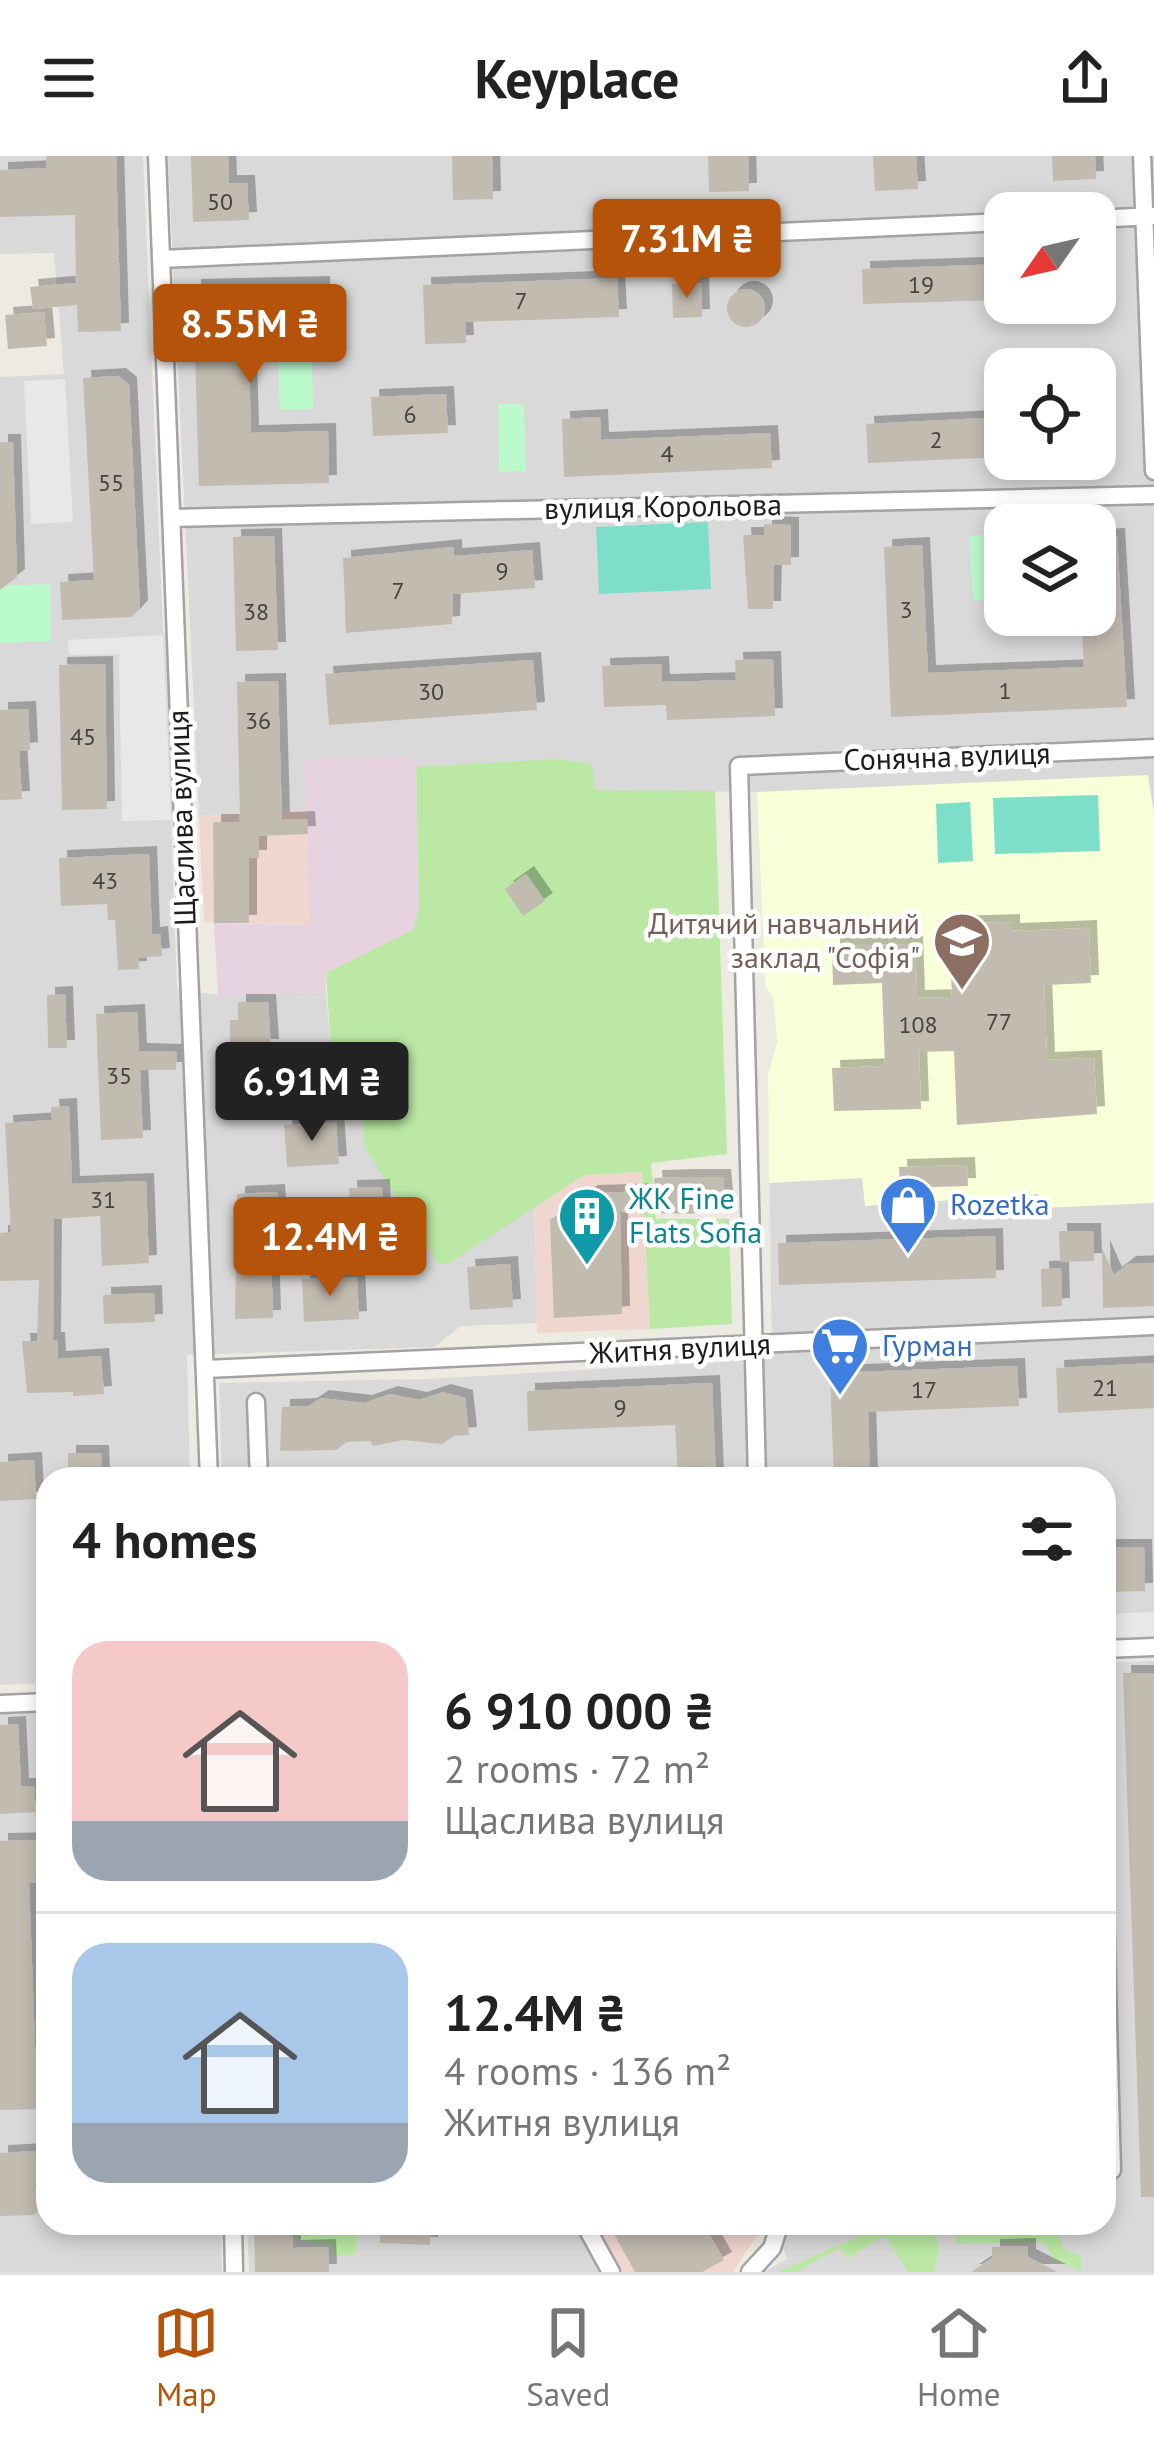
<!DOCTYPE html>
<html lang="en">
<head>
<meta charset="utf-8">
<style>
  :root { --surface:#fff; --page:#f6f6f6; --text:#222; --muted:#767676; --line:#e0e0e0; --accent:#b45309 }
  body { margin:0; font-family:"PT Sans",sans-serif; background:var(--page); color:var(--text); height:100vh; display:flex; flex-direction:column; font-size:45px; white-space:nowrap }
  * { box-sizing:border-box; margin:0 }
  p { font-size:39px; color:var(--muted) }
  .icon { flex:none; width:66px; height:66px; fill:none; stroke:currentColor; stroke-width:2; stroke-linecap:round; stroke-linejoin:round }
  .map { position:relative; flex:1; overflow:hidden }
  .side { position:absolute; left:36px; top:1311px; width:1080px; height:768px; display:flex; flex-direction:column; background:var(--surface); border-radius:36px; box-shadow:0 6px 18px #0003 }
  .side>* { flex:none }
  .needle { width:78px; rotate:236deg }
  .tools { position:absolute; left:984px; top:36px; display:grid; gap:24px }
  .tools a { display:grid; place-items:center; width:132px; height:132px; border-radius:24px; background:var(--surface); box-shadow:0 6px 18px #0003; font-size:60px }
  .price { position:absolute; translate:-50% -102px; padding:0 27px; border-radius:12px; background:var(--accent); color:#fff; font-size:39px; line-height:78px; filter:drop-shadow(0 3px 6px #0008) }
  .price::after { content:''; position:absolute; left:50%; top:72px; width:36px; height:27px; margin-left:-18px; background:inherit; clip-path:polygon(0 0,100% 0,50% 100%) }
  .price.selected { background:#222; color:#fff }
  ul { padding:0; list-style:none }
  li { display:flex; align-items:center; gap:36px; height:300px; padding:0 36px }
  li+li { border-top:3px solid var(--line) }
  li span { display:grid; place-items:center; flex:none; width:336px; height:240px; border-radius:36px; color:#555 }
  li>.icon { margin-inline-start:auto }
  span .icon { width:144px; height:144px; fill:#fffc; stroke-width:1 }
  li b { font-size:51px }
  h2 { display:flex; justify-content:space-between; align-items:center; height:144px; padding:0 36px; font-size:51px }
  header { display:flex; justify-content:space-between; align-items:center; height:156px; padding:0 36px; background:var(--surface); font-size:54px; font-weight:700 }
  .tab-bar { display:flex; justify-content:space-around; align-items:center; height:168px; border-top:3px solid var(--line); background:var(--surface); font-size:33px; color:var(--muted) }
  .tab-bar a { display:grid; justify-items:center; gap:6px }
  .tab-bar .selected { color:var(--accent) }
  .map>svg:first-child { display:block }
</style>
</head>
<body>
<header><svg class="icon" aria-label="menu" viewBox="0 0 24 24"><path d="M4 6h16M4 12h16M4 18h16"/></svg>Keyplace<svg class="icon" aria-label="share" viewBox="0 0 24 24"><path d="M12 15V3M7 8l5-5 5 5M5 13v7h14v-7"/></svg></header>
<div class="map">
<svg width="1154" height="2116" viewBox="0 0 1154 2116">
  <defs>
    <filter id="shadow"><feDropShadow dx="8" dy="-8" stdDeviation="0" flood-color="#0004"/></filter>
  </defs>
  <rect width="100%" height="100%" fill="#edebe1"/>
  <!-- residential -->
  <path fill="#dad9d9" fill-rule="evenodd" d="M0 0H143L163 475 170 491 177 664 171 665 177 833 218 839 326 836 332 908H359L364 990 448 1108 534 1050 537 1167 461 1170 434 1191 187 1199 190 1323H48V1527L0 1529V221L64 218 54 97 0 98Z
    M168 0H1154V2116H764L787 2103 778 2078 789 2076 787 2067H1104V1323H222L219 1227 426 1223 772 1203 768 919 777 886 773 842 765 829 757 636 595 634 592 608 314 614 313 604H305L307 654 199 660ZM1005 57H1095V147H1005ZM1005 213H1095V303H1005ZM1005 369H1095V459H1005Z
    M48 1549V2067H221L222 2116H0V1553Z
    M247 2067H576L601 2116H249Z"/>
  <!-- commercial -->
  <path fill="#efd6cf" d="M307 654 310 769 204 766 199 660Z
    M642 1016 650 1173 537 1177 534 1050 584 1019Z
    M594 2067H765L733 2116H621Z"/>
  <!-- industrial -->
  <path fill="#e7d3df" d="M401 600 416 608 419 723 723 902 326 816V836L218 839 214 767 310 769 304 604Z"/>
  <!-- education -->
  <path fill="#f8ffd8" d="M1148 619 1154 658V1047L1040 1052 1038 1038 865 1050 862 1022 769 1027 768 919 777 886 773 842 765 829 757 636Z"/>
  <!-- grass -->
  <path fill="#bbe9a5" d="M559 603 592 608 596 634 715 635 727 998 651 1007 656 1063H729L732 1168 650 1173 642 1016 584 1019 448 1108H438L364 990 359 909 332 908 326 817 414 773 419 751 416 611Z
    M299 2067H356L357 2098 335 2100 330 2088 298 2084 293 2075Z
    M890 2067H924L934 2073 939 2092 934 2116H908L885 2080 848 2102 840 2092 796 2116H777Z
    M1055 2074 1064 2093 1081 2101V2115L1054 2103 1043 2086 956 2088V2076Z"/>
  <!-- park -->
  <path fill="#bbfacb" d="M278 205H312L313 253 280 254Z
    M498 248H524L526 315 499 316Z
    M1005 377V443L973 445 969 380Z
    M50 428 51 485 0 487V430Z"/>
  <!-- pitch -->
  <path fill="#7ddfca" d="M708 366 711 433 599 438 596 371Z
    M1098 639 1100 695 995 698 993 642Z
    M970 646 973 705 938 707 936 648Z"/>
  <!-- parking -->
  <path fill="#e8e8e8" d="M65 223 73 366 31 368 24 225Z
    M163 479 171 664 122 665 119 498 69 499 68 484Z
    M1154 1456V1505L1104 1507V1458Z"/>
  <!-- building -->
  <path fill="#c2bbb0" filter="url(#shadow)" d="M46 0H116L121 175 78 176 77 149 33 153 30 131 76 127 75 59 0 61V14L47 12Z
    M191 0H228L229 27H247L249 64 193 66Z
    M452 0H492L493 43 453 44Z
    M708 0H748L749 35 709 36Z
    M873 0H916L918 33 875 35Z
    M1052 0H1095L1096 23 1053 25Z
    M1005 108V144L863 148 862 113Z
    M617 122 619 161 465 166 466 187 425 188 423 129Z
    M701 127 702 161 673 162 672 128Z
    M322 128 323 177 248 179 251 277 328 275 329 327 199 330 193 131Z
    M727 152a19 19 0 1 1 38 0a19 19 0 1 1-38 0Z
    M44 156 47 190 8 193 5 159Z
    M118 220 129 229 140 452 132 461 62 464 60 426 94 424 83 222Z
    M446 238 448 277 373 280 371 241Z
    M600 261 601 284 770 277 772 312 564 321 562 263Z
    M1005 261V301L868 307 866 268Z
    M0 286H13L17 421 0 434Z
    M764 368 791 369V409H774L773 453H748L743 379H764Z
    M274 380 278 494 236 495 233 381Z
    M1117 380 1127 551 891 561 884 391 922 389 928 517 1084 511 1081 459H1095V381Z
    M454 391V400L532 394 535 432 453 438 452 468 346 477 343 402Z
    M773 503 775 560 667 564 666 549 604 551 602 510 661 508 662 526 736 524 735 504Z
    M533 504 537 554 329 569 325 518Z
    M105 508 107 653 62 654 59 509Z
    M278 525 282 664 307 663 308 678 259 680V702H249V767H214L213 666H240L237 526Z
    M28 553 30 594 19 595 22 643 0 644V554Z
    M149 698 152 779 160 778 162 800 138 802 139 813 118 814 115 764H108L107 748 61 750 59 702Z
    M526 718 545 745 523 760 505 733Z
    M1012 766V775L1089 772 1091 827 1044 829 1047 904 1094 902 1097 958 957 969 954 895 919 896 921 953 834 955 832 912 885 910 882 827 833 829 832 790 915 788 917 842 952 841 949 768Z
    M65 838 67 892H48L47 839Z
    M238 846H268L271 891H230V864H238Z
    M137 856 139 895 177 896 176 914H140L143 982 101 984 96 858Z
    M257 922 287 924 288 951 244 950 243 927Z
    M69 950 72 1028 146 1025 149 1107 102 1110 100 1060 54 1063 53 1184H57L58 1203 101 1200 104 1238 73 1240V1236L27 1237 22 1185H37L39 1124 0 1125V1077L11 1076 5 967 52 964 51 951Z
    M336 966 339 1008 287 1011 284 969Z
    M967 1009 968 1030 900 1032 899 1011Z
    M689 1021H723L726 1052 690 1058 620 1056 622 1158 554 1162 550 1064 590 1037 655 1035 654 1022Z
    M382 1031 383 1054 350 1055 349 1032Z
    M277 1036 279 1065H270L273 1162 235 1163 237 1038Z
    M409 1068 410 1092H373V1069Z
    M1059 1075H1093L1094 1105 1060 1106Z
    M995 1080 996 1122 779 1129 778 1087Z
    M1102 1092 1114 1119 1128 1108 1154 1107V1150L1103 1152Z
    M510 1108 513 1151 470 1154 467 1111Z
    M1061 1112 1062 1150 1042 1151 1041 1113Z
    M357 1121 359 1163 304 1166 302 1123Z
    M154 1137 155 1166 104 1168 103 1139Z
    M1154 1207V1252L1058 1257 1056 1212Z
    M1017 1210 1019 1250 868 1256 870 1323H834L830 1217Z
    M712 1227 716 1323H678L675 1269 528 1275 527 1235Z
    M443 1236 465 1242 469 1279 454 1280 442 1288 403 1284 373 1290 370 1285 347 1286 336 1294 280 1295 282 1251 309 1250 321 1242 364 1247 390 1238 419 1244Z
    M68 1297H101L102 1323H68Z
    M34 1304 36 1343 0 1345V1306Z
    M1104 1391H1144L1145 1435 1104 1436Z
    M1123 1517H1154V2041H1141Z
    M18 1568 21 1630H34L36 1656 0 1658V1569Z
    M46 1684 48 1727H29L36 1916H48V1953L0 1954V1685Z
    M37 1995 45 2012 34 2030 44 2035 45 2048 34 2059 0 2060V1997Z
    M254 2067H293V2092L328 2091 329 2116H255Z
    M381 2067H431L430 2089 380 2087Z
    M608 2067H703L724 2104 702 2116H635Z
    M1028 2090V2101L1058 2116H971L992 2102V2091Z"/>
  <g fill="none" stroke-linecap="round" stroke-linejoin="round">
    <defs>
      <path id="street" d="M157 0 209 1323
        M1142 0 1154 315
        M1095 63 1154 60
        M161 103 1005 66
        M172 362 1154 339
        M206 1213 1154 1170
        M256 1246 259 1323
        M757 1323 739 610 1154 592
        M1104 1493 1154 1491
        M0 1548 48 1546
        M1104 1716 1112 2014
        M233 2067 234 2116
        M584 2067 611 2116
        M750 2116 772 2092 780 2067"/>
    </defs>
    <!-- street casing -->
    <use href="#street" stroke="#a3a3a3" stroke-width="21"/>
    <!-- street -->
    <use href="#street" stroke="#fff" stroke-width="16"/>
  </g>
  <!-- icons -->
  <defs>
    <symbol id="school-pin" viewBox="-11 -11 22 30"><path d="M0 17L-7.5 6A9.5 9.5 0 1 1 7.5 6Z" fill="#8d6e63" stroke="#fff"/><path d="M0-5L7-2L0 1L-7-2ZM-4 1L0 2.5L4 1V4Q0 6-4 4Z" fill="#fff"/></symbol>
    <symbol id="shop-pin" viewBox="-11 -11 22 30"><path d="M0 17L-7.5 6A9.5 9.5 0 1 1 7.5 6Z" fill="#3f7fe0" stroke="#fff"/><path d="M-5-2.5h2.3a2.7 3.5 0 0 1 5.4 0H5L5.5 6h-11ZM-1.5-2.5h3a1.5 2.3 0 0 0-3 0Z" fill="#fff"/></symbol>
    <symbol id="building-pin" viewBox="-11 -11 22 30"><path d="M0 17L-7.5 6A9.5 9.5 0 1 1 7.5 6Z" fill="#0f9aa8" stroke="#fff"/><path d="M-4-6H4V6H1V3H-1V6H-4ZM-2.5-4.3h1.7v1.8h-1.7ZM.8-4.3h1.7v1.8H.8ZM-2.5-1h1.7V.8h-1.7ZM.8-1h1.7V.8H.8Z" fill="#fff"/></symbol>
    <symbol id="supermarket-pin" viewBox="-11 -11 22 30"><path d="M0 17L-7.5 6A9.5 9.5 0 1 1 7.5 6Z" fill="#3f7fe0" stroke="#fff"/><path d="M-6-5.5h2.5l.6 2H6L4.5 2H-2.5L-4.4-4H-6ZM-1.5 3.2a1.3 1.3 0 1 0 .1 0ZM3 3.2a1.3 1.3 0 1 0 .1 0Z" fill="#fff"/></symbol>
  </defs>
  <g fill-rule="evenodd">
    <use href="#school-pin" x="929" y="752" width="66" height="90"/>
    <use href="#shop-pin" x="875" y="1016" width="66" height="90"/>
    <use href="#building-pin" x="554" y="1027" width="66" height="90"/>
    <use href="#supermarket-pin" x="807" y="1157" width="66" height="90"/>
  </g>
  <g text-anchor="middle" stroke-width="9" stroke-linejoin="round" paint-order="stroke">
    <!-- number labels -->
    <g font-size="24" fill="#464441">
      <text x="220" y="54">50</text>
      <text x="921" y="137">19</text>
      <text x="521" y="153">7</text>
      <text x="410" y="267">6</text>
      <text x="936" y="292">2</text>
      <text x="667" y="306">4</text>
      <text x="111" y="335">55</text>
      <text x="502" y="423">9</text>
      <text x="398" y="443">7</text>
      <text x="906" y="462">3</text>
      <text x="256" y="464">38</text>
      <text x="1005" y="543">1</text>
      <text x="431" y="544">30</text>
      <text x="258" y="573">36</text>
      <text x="83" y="589">45</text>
      <text x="105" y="733">43</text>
      <text x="999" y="874">77</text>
      <text x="918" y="877">108</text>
      <text x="119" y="928">35</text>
      <text x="103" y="1052">31</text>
      <text x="1105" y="1240">21</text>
      <text x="924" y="1242">17</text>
      <text x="620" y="1260">9</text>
    </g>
    <!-- street labels -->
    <g font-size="30" fill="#1c1c1c" stroke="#fff">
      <text transform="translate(663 351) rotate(-1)" y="10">вулиця Корольова</text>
      <text transform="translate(947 601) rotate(-2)" y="10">Сонячна вулиця</text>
      <text transform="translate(182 662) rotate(-92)" y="10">Щаслива вулиця</text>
      <text transform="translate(680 1193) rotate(-3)" y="10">Житня вулиця</text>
    </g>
    <!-- education labels -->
    <g font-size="30" fill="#785e54" stroke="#fff" text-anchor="end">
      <text x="920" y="778">Дитячий навчальний<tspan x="920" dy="34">заклад "Софія"</tspan></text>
    </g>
    <!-- culture labels -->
    <g font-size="30" fill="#0d838f" stroke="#fff" text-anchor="start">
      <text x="629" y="1053">ЖК Fine<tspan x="629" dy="34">Flats Sofia</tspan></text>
    </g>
    <!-- shop labels -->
    <g font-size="30" fill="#366cbe" stroke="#fff" text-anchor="start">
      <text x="950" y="1059">Rozetka</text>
      <text x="882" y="1200">Гурман</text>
    </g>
  </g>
</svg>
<div class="tools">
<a><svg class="needle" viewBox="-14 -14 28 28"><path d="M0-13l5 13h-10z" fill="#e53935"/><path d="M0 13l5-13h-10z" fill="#767676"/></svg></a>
<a><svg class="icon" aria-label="locate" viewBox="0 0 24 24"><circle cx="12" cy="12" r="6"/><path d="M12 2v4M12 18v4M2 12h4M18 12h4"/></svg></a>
<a><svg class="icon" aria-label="layers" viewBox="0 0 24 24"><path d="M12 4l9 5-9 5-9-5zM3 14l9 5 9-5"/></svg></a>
</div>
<b class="price" style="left:687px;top:145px">7.31M ₴</b>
<b class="price" style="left:250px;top:230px">8.55M ₴</b>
<b class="price selected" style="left:312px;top:988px">6.91M ₴</b>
<b class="price" style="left:330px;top:1143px">12.4M ₴</b>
<section class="side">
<h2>4 homes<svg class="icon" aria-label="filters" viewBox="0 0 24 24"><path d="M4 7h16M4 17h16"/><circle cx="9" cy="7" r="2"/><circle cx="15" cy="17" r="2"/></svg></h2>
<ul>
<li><span style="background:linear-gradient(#f6c9c9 75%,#9aa5b1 0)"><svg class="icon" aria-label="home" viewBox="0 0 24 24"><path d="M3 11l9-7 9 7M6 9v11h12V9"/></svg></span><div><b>6 910 000 ₴</b><p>2 rooms · 72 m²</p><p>Щаслива вулиця</p></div></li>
<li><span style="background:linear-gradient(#a9c7e8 75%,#9aa5b1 0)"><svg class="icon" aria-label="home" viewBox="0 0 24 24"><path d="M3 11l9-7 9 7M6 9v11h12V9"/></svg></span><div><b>12.4M ₴</b><p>4 rooms · 136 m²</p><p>Житня вулиця</p></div></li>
</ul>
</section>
</div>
<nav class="tab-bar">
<a class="selected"><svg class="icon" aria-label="map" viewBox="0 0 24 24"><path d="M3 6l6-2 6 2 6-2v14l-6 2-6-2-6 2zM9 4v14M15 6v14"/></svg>Map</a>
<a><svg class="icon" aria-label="saved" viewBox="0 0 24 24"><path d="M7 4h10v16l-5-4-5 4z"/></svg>Saved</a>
<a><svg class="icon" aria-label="home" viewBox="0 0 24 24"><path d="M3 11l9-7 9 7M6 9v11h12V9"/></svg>Home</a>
</nav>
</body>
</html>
